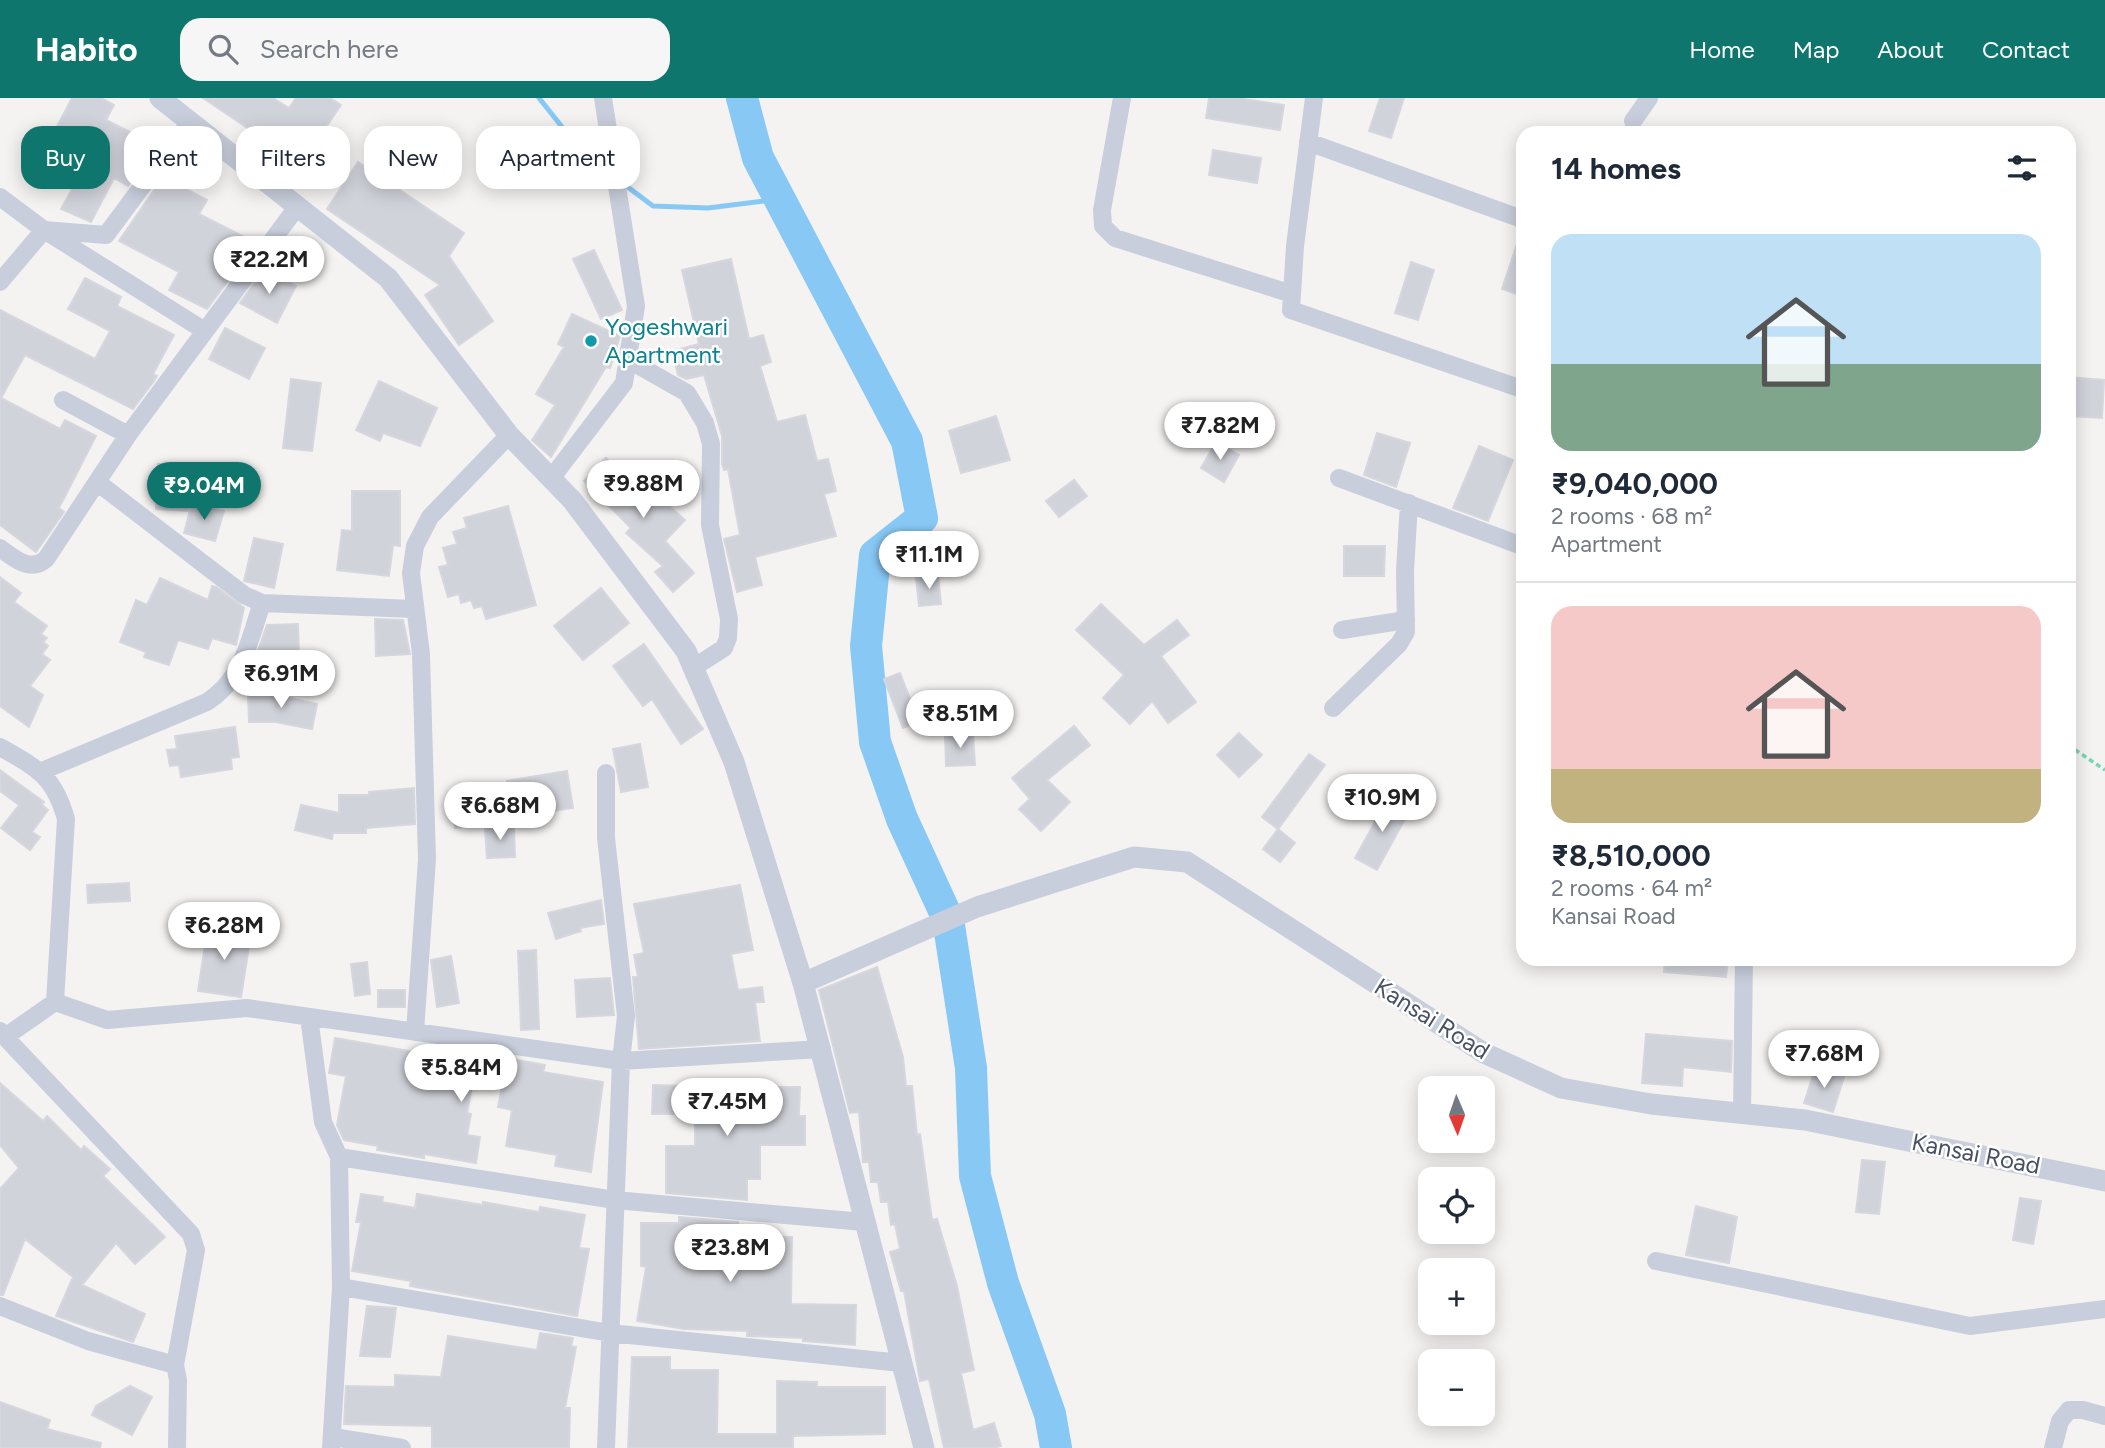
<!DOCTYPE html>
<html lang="en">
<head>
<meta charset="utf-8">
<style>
  :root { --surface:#fff; --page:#f6f6f7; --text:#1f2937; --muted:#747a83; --line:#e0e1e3; --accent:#0f766e }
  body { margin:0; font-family:Figtree,sans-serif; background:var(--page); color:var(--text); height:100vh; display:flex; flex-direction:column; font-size:26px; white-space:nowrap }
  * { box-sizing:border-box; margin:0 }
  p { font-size:23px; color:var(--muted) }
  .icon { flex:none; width:38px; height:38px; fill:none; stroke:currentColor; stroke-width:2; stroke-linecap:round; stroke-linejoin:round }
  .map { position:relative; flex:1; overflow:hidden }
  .side { position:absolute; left:1516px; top:28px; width:560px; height:840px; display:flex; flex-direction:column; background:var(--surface); border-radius:21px; box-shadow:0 4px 18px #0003 }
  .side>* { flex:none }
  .top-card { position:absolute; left:21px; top:28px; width:665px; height:63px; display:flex; gap:14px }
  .needle { width:46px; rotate:178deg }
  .fabs { position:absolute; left:1418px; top:978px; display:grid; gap:14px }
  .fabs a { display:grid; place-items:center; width:77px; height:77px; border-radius:14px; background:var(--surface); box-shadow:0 4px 18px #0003; font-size:35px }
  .price { position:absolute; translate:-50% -60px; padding:0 16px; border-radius:24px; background:#fff; color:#222; font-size:23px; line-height:46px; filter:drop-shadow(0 2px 4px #0008) }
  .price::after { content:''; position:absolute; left:50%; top:42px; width:21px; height:16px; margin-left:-10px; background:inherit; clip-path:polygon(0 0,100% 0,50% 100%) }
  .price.active { background:var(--accent); color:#fff }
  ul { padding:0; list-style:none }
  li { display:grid; align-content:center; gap:14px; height:371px; padding:0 35px }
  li+li { border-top:2px solid var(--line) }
  li span { display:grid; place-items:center; height:217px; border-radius:21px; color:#555 }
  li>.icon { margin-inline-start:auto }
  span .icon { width:126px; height:126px; fill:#fffc; stroke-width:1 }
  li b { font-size:30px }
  h2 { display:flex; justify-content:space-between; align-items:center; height:84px; padding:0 35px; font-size:30px }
  .chip { padding:0 24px; border-radius:21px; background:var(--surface); box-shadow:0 4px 18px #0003; font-size:24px; line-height:63px }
  .chip.active { background:var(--accent); color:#fff }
  header { display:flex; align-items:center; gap:42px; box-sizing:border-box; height:98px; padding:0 35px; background:var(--accent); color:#fff }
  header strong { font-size:33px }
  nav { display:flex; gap:38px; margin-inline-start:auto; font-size:24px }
  .search { width:490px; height:63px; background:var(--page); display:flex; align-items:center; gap:18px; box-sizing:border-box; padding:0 24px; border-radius:21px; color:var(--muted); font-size:26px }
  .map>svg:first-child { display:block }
</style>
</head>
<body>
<header>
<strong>Habito</strong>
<div class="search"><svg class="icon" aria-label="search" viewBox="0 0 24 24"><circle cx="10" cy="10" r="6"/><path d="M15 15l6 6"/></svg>Search here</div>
<nav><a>Home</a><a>Map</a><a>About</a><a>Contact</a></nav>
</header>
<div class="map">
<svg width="2105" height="1350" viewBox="0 0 2105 1350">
  <rect width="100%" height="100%" fill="#f5f3f2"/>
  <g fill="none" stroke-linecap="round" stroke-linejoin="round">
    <!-- stream -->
    <path stroke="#88c8f5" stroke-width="5" d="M539 0 582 54 611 76
      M621 84 653 108 708 110 779 101"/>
    <!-- river -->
    <path stroke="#88c8f5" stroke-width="32" d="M742 0 758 60 907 343 922 420 875 457 866 548 875 644 902 721 948 821 971 970 975 1078 1003 1185 1050 1316 1056 1350"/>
  </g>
  <!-- building -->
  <path fill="#d1d3da" stroke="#d6d7de" stroke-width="2" d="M72 0H101L114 7 106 22 150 44 138 67 143 69 128 88 114 80 91 124 61 111 82 73 44 53Z
    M203 0H273L289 10 296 0H330L341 7 301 66Z
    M1209 0H1237L1284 7 1280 32 1206 20Z
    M1380 0H1404L1391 40 1369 33Z
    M1213 52 1261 60 1257 85 1209 77Z
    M358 64 464 135 449 158 493 223 459 247 425 197 440 187 327 111Z
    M163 79 207 102 199 116 248 141 230 175 233 176 207 211 169 192 179 174 119 143Z
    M1520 137H1522V198L1502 191Z
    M594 152 622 212 601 221 573 161Z
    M731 161 749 241 763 237 771 264 760 268 777 324 805 317 817 363 828 361 836 393 824 396 836 438 755 459 762 487 737 494 724 441 740 437 728 371 724 372 722 366V338L704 277 686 281 678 277 672 253 699 246 682 172Z
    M1411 164 1434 172 1418 222 1395 215Z
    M264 172 296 188 277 225 240 205Z
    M85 180 121 199 117 208 174 237 153 276 157 278 154 283 133 311 25 257 1 300 60 331 65 322 96 338 59 410 64 414 36 454 0 427V212L95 261 110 233 68 211Z
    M572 216 620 238 610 270 606 269 551 359 532 342 555 307 536 296 564 249 558 246Z
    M225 230 265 250 249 281 209 261Z
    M2068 279 2104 282 2102 320 2068 318Z
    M291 281 321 285 312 353 283 350Z
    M379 283 437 310 420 348 383 335 380 343 356 332Z
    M996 318 1010 362 961 375 949 333Z
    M1377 335 1410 345 1396 389 1364 377Z
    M1216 344 1239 357 1224 384 1201 370Z
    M1479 348 1513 362 1488 423 1453 410Z
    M606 360 653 405 659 399 685 422 665 443 694 475 673 494 655 474 663 468 626 435 631 430 584 383Z
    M158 366 191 367 189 413 156 411Z
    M1074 382 1087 398 1059 419 1046 403Z
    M352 393H400V448L393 447 389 478 337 472 342 432 352 433Z
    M192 404 224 413 215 443 184 435Z
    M508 408 536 507 486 521 482 508 474 510 471 502 461 505 459 496 448 499 439 469 448 467 443 450 457 446 453 434 467 430 464 420Z
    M254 440 283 446 274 490 244 483Z
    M1344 448H1385L1384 478H1344Z
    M938 477 941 506 919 508 916 480Z
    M0 479 21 495 14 504 47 528 41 536 47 540 43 544 48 548 42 556 50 562 30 588 43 597 29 629 0 608Z
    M160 480 208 502 212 488 216 489 244 510 236 547 212 540 208 551 178 542 169 567 144 559 146 554 120 544 136 502 147 507Z
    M601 490 629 525 583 562 554 528Z
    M1101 506 1144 547 1177 522 1189 537 1161 558 1196 604 1168 625 1152 603 1130 626 1103 600 1124 577 1076 532Z
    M375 521 403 522 410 556 376 558Z
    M298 526 299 557 268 558 269 563 254 564 267 527Z
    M644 546 703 631 681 646 652 601 643 608 613 568Z
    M900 575 919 624 903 630 884 581Z
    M248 596H270L317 606 312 631 276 624H249Z
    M1074 628 1090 647 1047 682 1070 704 1041 733 1019 711 1030 701 1012 680Z
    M235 629 239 659 231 660 232 671 181 679 179 667 170 668 167 652 177 651 175 638Z
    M1239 635 1262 657 1239 679 1217 657Z
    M973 636 975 667 946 668 945 637Z
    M640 646 648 689 621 694 613 651Z
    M1309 656 1325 667 1278 731 1262 719Z
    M0 672 44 704 42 707 48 712 32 734 40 739 30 752 1 730 19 707 0 693Z
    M567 673 573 710 513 719 507 683Z
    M414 690 415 726 366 730V735H333L332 741 295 732 301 707 339 715V697H369V694Z
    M1388 700 1410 712 1377 772 1355 760Z
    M478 702 482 726 455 730 451 706Z
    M514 729 515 759 487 760 485 730Z
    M1278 731 1295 745 1280 764 1263 751Z
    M129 785 130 803 88 805 87 787Z
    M740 787 753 852 731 856 738 892 762 889 764 904H755L760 943 639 951 633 879H638L634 857 644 855 634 806Z
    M601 802 604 826 580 830 581 833 556 841 548 815Z
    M208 827 251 836 241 899 198 893Z
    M536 852 539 931 521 932 518 853Z
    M451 858 459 905 437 909 431 862Z
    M1665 861 1728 862 1726 879 1664 874Z
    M367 864 370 896 355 898 351 866Z
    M877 869 903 959 906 988H912L917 1037 920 1036 932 1122 937 1121 957 1188 974 1272 961 1275 973 1332 994 1325 1001 1348 993 1350H944L929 1281 920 1283 904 1193H901L890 1154 900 1151 895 1126 891 1127 888 1104H881L878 1084H871L869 1064H863L859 1014 850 1015 819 892Z
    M610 880 614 917 577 919 575 882Z
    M378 892H405V909H378Z
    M1646 936 1732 943 1731 974 1683 969 1682 988 1642 985Z
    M335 940 449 960V955L506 965 507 960 545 967 543 974 603 984 591 1074 555 1068 557 1057 506 1048 512 1012 498 1009 502 988 473 983 467 1015 471 1016 467 1037 480 1039 476 1065 424 1056V1060L377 1052 378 1048 344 1042 337 1027 346 978 329 975Z
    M1815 971 1844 979 1833 1014 1804 1005Z
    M0 985 43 1023 47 1018 81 1052 84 1048 110 1071 103 1078 165 1139 135 1166 116 1145 82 1187 145 1216 133 1244 56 1218 73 1179 25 1141 3 1197H0V1091L19 1070 0 1047Z
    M653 987 691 988V998L758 1004V989H800L799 1018H805V1047H760V1081H747V1102L666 1095V1048H695V1016H652Z
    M1862 1062 1885 1064 1879 1116 1856 1114Z
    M361 1096 383 1099 382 1104 415 1110 417 1096 483 1107V1104L539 1114 540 1109 585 1117 579 1150 589 1151 577 1218 410 1188 411 1183 352 1173 361 1124H356Z
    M2020 1100 2041 1103 2033 1146 2013 1142Z
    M1696 1108 1737 1119 1729 1165 1686 1157Z
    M679 1119 738 1124V1138L792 1139 791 1206 856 1207 855 1247 803 1243V1240L747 1238V1233L684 1231 637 1223 646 1169 641 1168V1125H679Z
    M367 1208 396 1210 390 1259 360 1258Z
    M540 1235 573 1240 571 1248 576 1249 565 1310H570L569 1350H432V1328L344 1326 346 1288 395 1289V1277L441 1279 448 1238 537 1252Z
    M632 1259H670V1272H718L717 1336H777V1283L817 1284V1289H885V1336L793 1338V1350H628Z
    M130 1288 152 1299 132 1337 92 1317 96 1308Z
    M0 1304 50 1322 47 1331 101 1345 100 1350H0Z"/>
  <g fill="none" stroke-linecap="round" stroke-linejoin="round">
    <!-- path -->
    <path stroke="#73d7ba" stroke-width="3.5" stroke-dasharray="5 3.5" stroke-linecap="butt" d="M2068 647 2105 672"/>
    <!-- minor -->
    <path stroke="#c8cedb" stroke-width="18" d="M1122 0 1102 112 1103 128 1115 140 1292 196
      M1314 0 1295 148 1291 212 1522 291
      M1633 23 1649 0
      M1308 44 1522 121
      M0 99 44 132 106 137 190 24
      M0 184 44 132 205 233
      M627 261 687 295 705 325 711 346 710 427 729 521 728 540 724 550 693 570
      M63 302 128 337
      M553 378 624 285 636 208 603 0
      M1339 380 1522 448
      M97 384 244 497 262 505 414 511
      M0 450C14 460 30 475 46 461L128 337 297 109
      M1342 532 1406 522
      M1333 610 1399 546 1406 534 1405 473 1409 405
      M0 649C37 670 54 678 66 721L55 904
      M42 673 207 604C243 581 249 543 262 505
      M606 675V740L626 918 621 963 606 1350
      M309 919 323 1024 339 1059 341 1189 331 1350
      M0 933 5 939 55 904 107 922 247 910 621 963 822 951
      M415 934 427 761 421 556 411 475 415 448 430 419 509 337
      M5 939 191 1136 196 1152 175 1267 178 1282 177 1350
      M1742 1015 1744 861
      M339 1059 615 1102 864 1124
      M1656 1163 1970 1228 2105 1211
      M341 1189 610 1235 901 1265
      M0 1208 88 1243 175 1267
      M333 1339 402 1350
      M2053 1350 2060 1323 2069 1312H2083L2105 1318"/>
    <!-- tertiary -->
    <path stroke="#c8cedb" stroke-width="21" d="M160 0 388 180 509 337 572 402 686 553 734 664 803 885 924 1350
      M803 885 977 809 1134 759 1187 764 1484 955 1561 990 1651 1006 1805 1022 2105 1083"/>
  </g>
  <!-- markers -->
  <circle fill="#0f9aa8" stroke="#fff" stroke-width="2.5" cx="591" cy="243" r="7"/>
  <g text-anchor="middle" stroke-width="5" stroke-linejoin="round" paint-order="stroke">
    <!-- culture labels -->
    <g font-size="24" fill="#0d838f" stroke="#fff" text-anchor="start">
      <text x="605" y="237">Yogeshwari<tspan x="605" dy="28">Apartment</tspan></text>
    </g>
    <!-- street labels -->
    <g font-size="24" fill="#485062" stroke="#fff">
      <text transform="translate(1432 921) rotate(32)" y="8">Kansai Road</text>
      <text transform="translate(1976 1056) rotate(11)" y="8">Kansai Road</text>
    </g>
  </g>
</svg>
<div class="fabs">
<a><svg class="needle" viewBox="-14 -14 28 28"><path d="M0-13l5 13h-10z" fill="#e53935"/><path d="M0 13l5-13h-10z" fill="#747a83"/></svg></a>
<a><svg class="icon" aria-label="locate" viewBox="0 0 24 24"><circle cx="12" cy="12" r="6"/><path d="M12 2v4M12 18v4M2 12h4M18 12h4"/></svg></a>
<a>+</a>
<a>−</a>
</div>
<b class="price" style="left:269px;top:198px">₹22.2M</b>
<b class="price" style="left:1220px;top:364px">₹7.82M</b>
<b class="price" style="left:643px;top:422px">₹9.88M</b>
<b class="price active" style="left:204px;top:424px">₹9.04M</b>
<b class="price" style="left:929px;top:493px">₹11.1M</b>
<b class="price" style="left:281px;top:612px">₹6.91M</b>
<b class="price" style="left:960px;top:652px">₹8.51M</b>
<b class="price" style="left:1382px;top:736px">₹10.9M</b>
<b class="price" style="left:500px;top:744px">₹6.68M</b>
<b class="price" style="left:224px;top:864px">₹6.28M</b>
<b class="price" style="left:1824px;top:992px">₹7.68M</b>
<b class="price" style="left:461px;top:1006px">₹5.84M</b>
<b class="price" style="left:727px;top:1040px">₹7.45M</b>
<b class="price" style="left:730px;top:1186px">₹23.8M</b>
<div class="top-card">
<a class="chip active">Buy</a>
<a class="chip">Rent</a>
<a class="chip">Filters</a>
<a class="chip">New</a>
<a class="chip">Apartment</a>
</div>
<section class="side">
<h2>14 homes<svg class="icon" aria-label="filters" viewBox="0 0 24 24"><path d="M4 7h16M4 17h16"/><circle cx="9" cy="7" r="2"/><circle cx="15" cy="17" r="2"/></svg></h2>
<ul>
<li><span style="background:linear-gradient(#bfe0f5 60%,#7fa58c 0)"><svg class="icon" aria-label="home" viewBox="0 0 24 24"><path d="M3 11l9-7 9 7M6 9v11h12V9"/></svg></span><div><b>₹9,040,000</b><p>2 rooms · 68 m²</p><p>Apartment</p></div></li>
<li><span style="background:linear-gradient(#f6c9c9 75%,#c2b280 0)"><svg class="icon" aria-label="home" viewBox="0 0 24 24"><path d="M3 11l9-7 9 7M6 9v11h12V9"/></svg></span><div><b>₹8,510,000</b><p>2 rooms · 64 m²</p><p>Kansai Road</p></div></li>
</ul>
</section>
</div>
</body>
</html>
